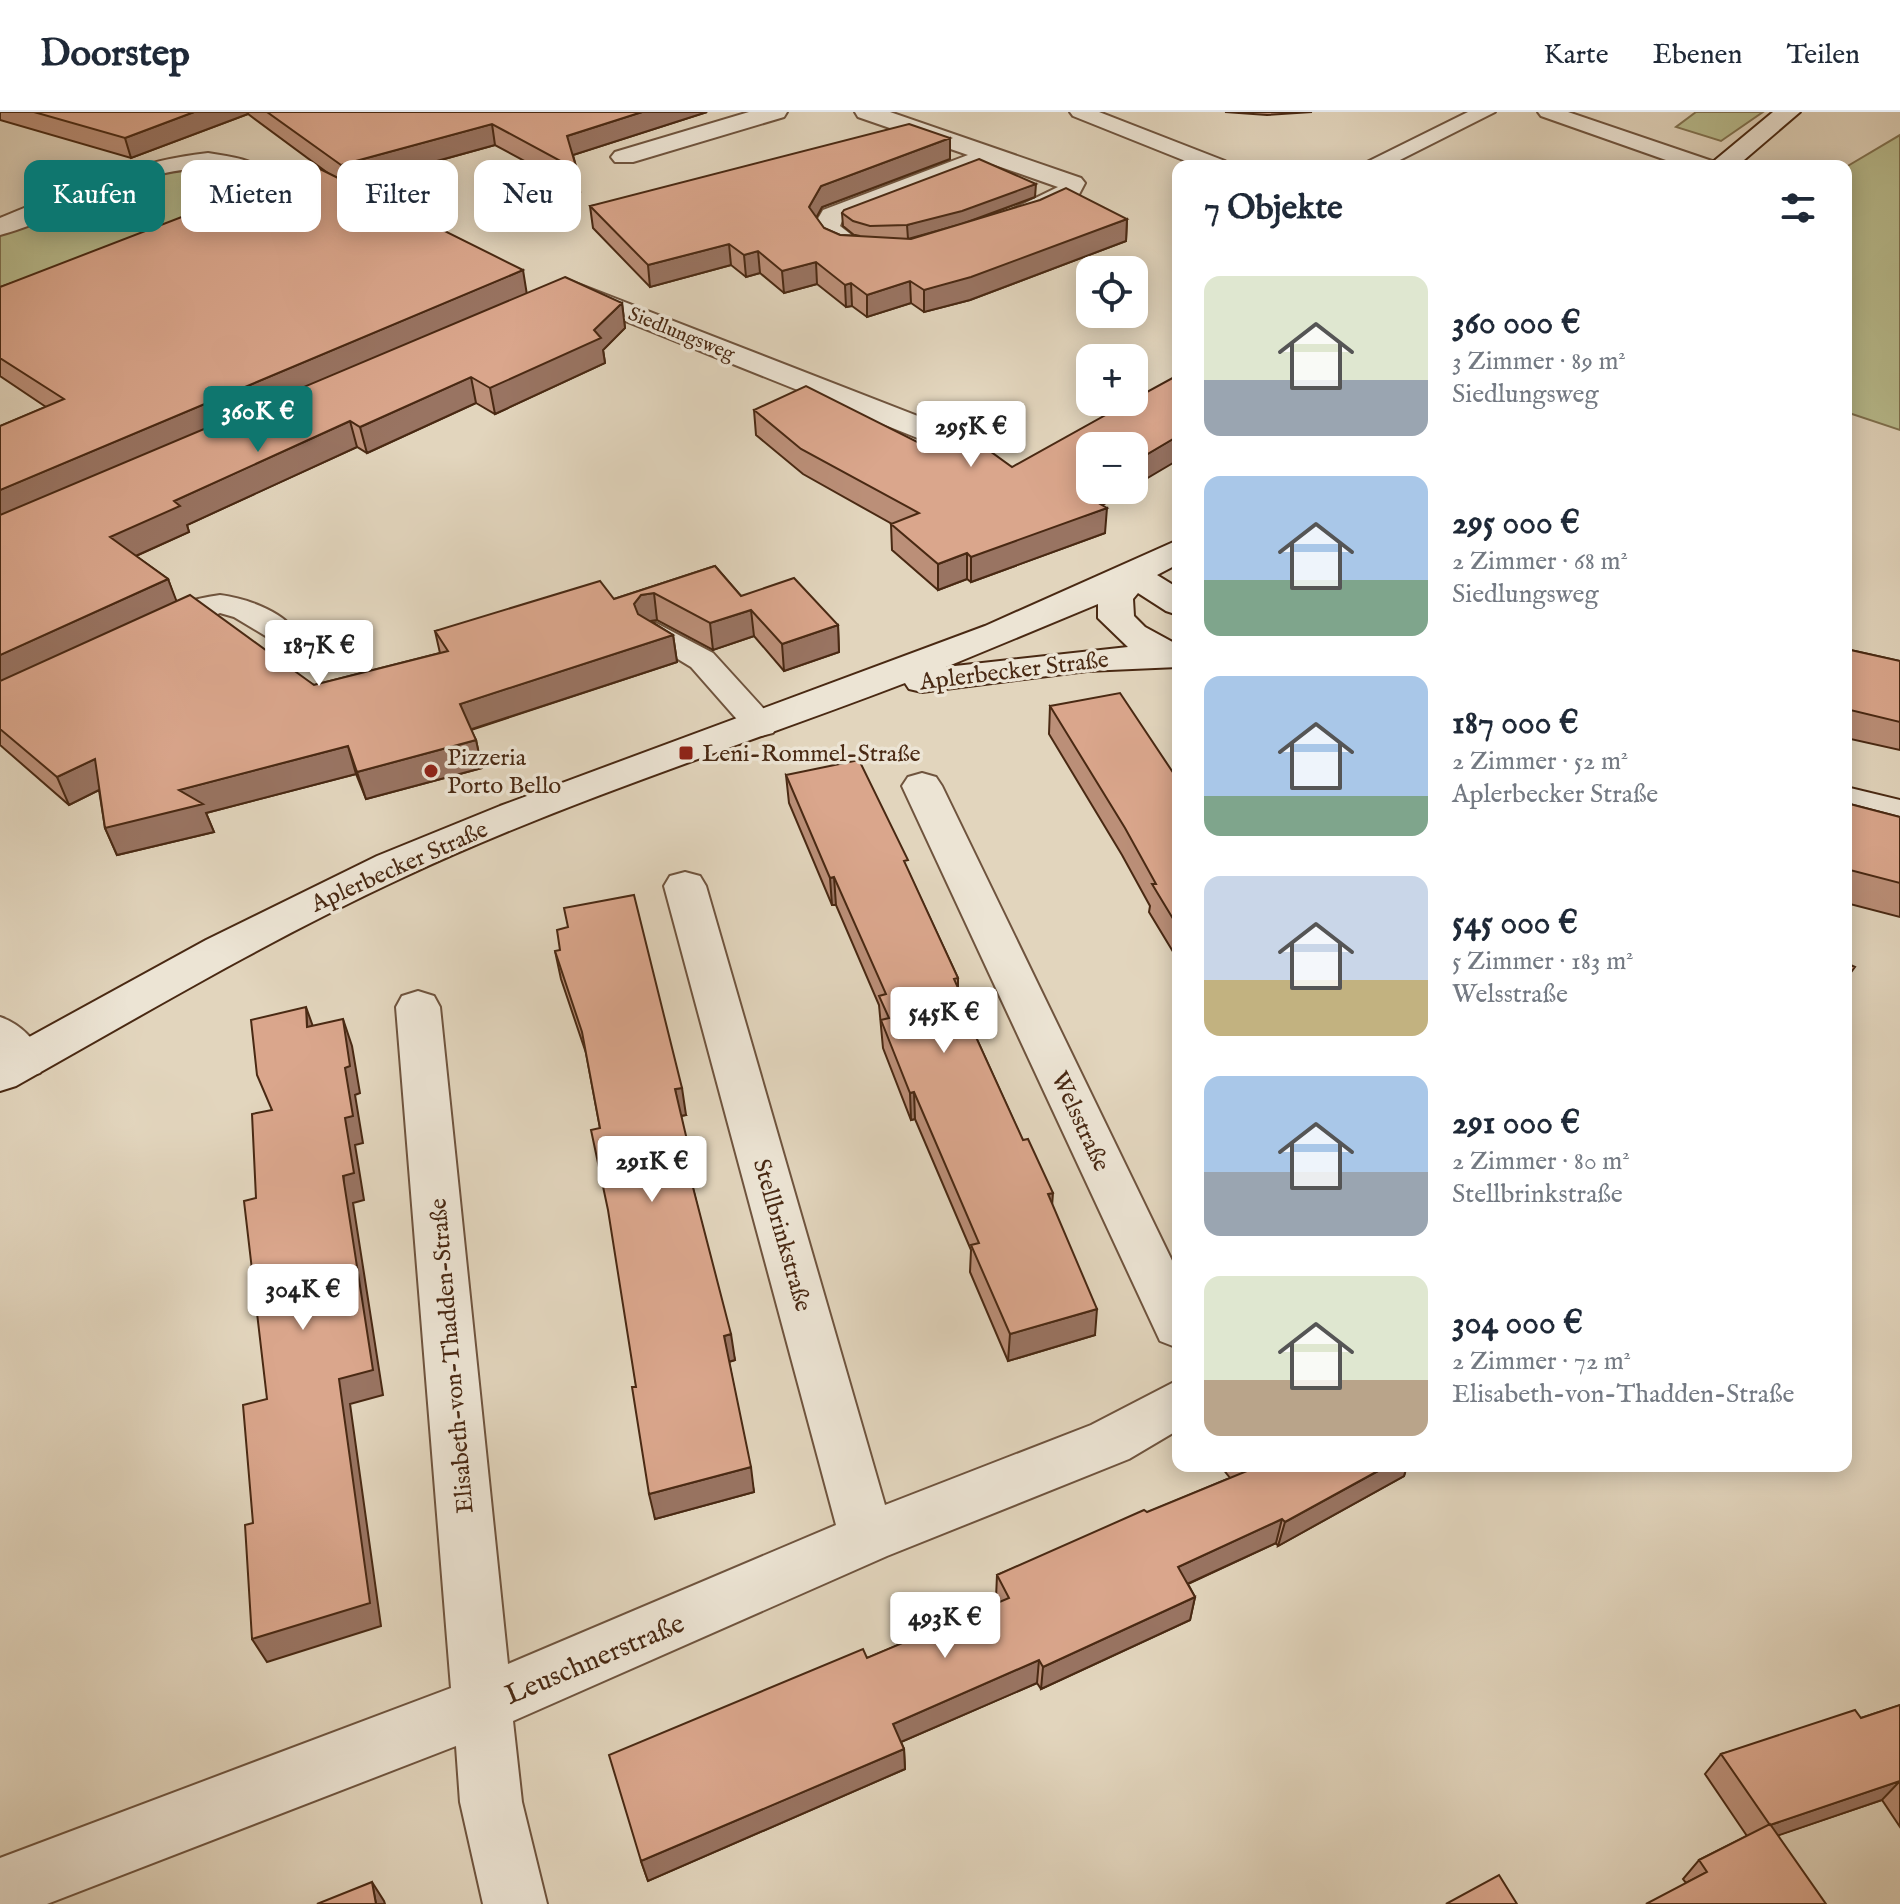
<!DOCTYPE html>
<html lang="de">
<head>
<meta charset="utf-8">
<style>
  :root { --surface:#fff; --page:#f6f6f7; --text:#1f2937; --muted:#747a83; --line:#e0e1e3; --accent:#0f766e }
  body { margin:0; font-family:"IM FELL English",serif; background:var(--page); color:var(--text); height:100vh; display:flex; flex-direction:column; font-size:30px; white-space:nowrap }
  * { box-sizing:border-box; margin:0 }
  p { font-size:26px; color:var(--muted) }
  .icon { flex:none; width:44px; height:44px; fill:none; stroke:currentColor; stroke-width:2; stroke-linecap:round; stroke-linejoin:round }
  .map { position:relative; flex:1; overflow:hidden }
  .details { position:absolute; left:1172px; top:48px; width:680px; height:1312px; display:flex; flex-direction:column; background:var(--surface); border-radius:16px; box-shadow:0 4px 20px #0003 }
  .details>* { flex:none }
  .top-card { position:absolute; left:24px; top:48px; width:760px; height:72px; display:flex; gap:16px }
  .buttons { position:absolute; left:1076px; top:144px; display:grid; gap:16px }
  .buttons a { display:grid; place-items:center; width:72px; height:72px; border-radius:16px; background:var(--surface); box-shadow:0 4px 20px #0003; font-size:40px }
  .price { position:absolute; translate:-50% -68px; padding:0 18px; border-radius:8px; background:#fff; color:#222; font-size:26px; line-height:52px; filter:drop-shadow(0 2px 4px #0008) }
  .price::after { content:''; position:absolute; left:50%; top:48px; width:24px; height:18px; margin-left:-12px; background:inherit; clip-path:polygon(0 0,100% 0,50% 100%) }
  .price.current { background:var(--accent); color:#fff }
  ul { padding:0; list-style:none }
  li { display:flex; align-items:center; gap:24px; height:200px; padding:0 32px }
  li span { display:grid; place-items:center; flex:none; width:224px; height:160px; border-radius:16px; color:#555 }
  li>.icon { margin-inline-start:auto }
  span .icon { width:96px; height:96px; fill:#fffc; stroke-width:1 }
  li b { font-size:34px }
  h2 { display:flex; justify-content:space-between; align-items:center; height:96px; padding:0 32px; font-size:34px }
  .chip { padding:0 28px; border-radius:16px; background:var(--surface); box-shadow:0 4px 20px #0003; font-size:28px; line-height:72px }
  .chip.current { background:var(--accent); color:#fff }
  header { display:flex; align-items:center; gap:48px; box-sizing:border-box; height:112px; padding:0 40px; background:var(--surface); border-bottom:2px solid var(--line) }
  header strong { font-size:38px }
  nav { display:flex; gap:44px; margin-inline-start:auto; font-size:28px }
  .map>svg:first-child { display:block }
</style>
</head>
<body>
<header>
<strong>Doorstep</strong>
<nav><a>Karte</a><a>Ebenen</a><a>Teilen</a></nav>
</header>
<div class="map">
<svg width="1900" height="1792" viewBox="0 0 1900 1792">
  <rect width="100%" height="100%" fill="#e2d5bd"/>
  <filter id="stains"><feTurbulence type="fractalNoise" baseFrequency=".0025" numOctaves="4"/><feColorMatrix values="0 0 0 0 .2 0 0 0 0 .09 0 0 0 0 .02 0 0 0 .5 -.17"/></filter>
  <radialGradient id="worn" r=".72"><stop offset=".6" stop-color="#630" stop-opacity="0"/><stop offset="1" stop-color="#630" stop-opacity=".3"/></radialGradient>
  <!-- green -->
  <path fill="#b8bc8e" stroke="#807250" stroke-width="2" d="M1696 0H1763L1721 29 1676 15Z
    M1900 23V318L1846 300V55Z
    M215 54 241 64 246 71 234 86 0 176V122L161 60Z"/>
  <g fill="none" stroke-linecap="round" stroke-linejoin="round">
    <defs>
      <path id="lane" d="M1070 0H1099L1225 49 1228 54H1198L1073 4Z
        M1468 0H1495L1388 54H1359Z
        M1538 0H1568L1712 49 1715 54H1683L1541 4Z
        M220 483C244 486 281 498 295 519L291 526H269L234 505 220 501 169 523H147L143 516C156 496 197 486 220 483Z
        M656 511 713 541 773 607 777 614 773 621 761 624 749 621 691 555 645 527 641 520 645 513Z"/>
      <path id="street" d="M749 0H787L784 5 633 50H615L611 45 615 40Z
        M855 0H890L1081 66 1085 71 1076 88 1018 113 1009 111 1005 105 1009 99 1058 75 992 52 842 109 840 114 858 128 889 133 893 139 889 145C860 152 829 139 813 115L823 98 968 43 858 5Z
        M208 41C232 45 259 47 274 68 269 93 223 115 199 109L195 103 199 97 240 80 248 71C179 25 70 106 0 123V106C68 78 134 49 208 41Z
        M568 168 982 329 987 336 982 343H960L558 182 554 176 558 170Z
        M922 661 936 665 942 674 1178 1161V1236L1160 1229 902 674 908 665Z
        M685 760 700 764 706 774 885 1393 1091 1313 1178 1268V1318L1129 1347 887 1444 513 1609 522 1690 547 1792H483L460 1690 456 1634 47 1792H0V1746L451 1576 396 895 402 884 418 879 434 884 440 895 508 1552 836 1413 664 774 670 764Z
        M0 905C21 912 36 929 47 949L40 961C23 966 12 966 0 952Z"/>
      <path id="secondary" d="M1773 0H1800L1737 54H1708Z
        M1178 428V452L1157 463 1178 476V503L1166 499 1138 481 1133 487 1134 504 1145 515 1178 533V555L1087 559 922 580 909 577 905 571C738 635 566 689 404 765 270 827 144 902 16 974L0 979V941L206 828 377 744 500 694 985 514ZM1098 492V506L1128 535 946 555Z
        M1846 675 1900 688V714L1846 701Z"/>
    </defs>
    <!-- lane casing -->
    <use href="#lane" stroke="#6f543e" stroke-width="4"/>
    <!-- street casing -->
    <use href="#street" stroke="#6f543e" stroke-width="4"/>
    <!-- secondary casing -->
    <use href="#secondary" stroke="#492913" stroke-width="4"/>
    <!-- lane -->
    <use href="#lane" fill="#ece4d4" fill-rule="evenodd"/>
    <!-- street -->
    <use href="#street" fill="#ece4d4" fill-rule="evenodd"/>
    <!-- secondary -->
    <use href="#secondary" fill="#ece4d4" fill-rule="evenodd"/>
  </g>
  <!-- wall -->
  <path fill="#bb8f78" stroke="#492913" stroke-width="2" d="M0 0H707L573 43 577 58 580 79 495 33 351 73 527 181 622 191 625 216 603 238 605 251 495 302 476 291 367 341 357 335 187 413 189 420 136 444 168 467 176 490 314 573 440 541 435 519 614 487 715 454 741 484 838 513 839 540 784 559 754 524 713 538 657 508 651 509 673 523 677 550 471 618 476 628 482 656 366 687 356 662 206 701 214 720 117 743 105 716 99 678 69 693 0 633V314L46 295 0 264V175L329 62 248 2 131 46 0 8Z
    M1225 0H1312L1267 3Z
    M950 47 822 95 816 106 824 116 840 123 860 124 854 123 843 114 842 101 1035 85 972 109 1127 107 1126 129 970 188 924 200 911 191 867 205 852 194 846 195 817 172 784 181 760 161 746 165 731 153 650 175 593 116 590 94Z
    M754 298 1012 355 1102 393 1105 421 971 470 967 467 938 478 892 438 891 412H892L803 362 756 323Z
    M1846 537 1900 549V638L1846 626Z
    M1050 594 1178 668V848L1149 800 1150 794 1122 743 1049 622Z
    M786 663 908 759 958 866V875L974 921 1052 1093 1095 1223 1008 1249 970 1160 971 1138 915 1007 911 1008 883 936 879 893 836 793H832L789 691Z
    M1846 691 1900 705V805L1846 791Z
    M555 839 686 1003 681 1004 691 1055 688 1056 735 1248 729 1250 754 1380 655 1407 600 1016 586 941 561 867Z
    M1224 1354H1407L1404 1364 1278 1434 1276 1431 1188 1472 1195 1485 1190 1508 1041 1577 1037 1571 901 1630 904 1637 905 1657 648 1769 641 1749 867 1546 999 1491 996 1486 997 1463 1230 1366 1223 1357Z
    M1900 1593V1715L1882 1688 1778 1723 1686 1771 1683 1767 1699 1748 1747 1724 1705 1662 1721 1642 1861 1606Z"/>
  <!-- shaded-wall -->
  <path fill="#997462" stroke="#492913" stroke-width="2" d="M194 0H247L248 2 131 46 125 26Z
    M642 0H707L570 44 567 24Z
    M492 12 495 33 346 74 341 53Z
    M950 26V47L822 95 810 117 809 95 821 74Z
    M1036 72 1035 85 962 112 908 127 907 113Z
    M1127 107 1126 129 970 188 924 200V178Z
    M729 132 731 153 650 175 648 153Z
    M758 139 760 161 746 165 744 143Z
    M816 150 817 172 784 181 782 159Z
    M523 158 527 183 0 409V378Z
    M910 169 911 191 867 205V183Z
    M851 171 852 194 846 195 845 173Z
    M622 191 625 216 603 238 605 251 495 302 490 276 594 218Z
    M471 265 476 291 367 341 360 315Z
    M350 309 357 335 187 413 189 420 120 451 110 425 174 389Z
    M1178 324V348L1134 374V350Z
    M1090 376V378H1128L1084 404 1107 396 1105 421 971 470V445Z
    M967 441V467L938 478V452Z
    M168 467 178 493 0 576V543Z
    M654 481 657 508 644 510 638 519 634 492 641 483Z
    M751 498 754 524 713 538 710 511Z
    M838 513 839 540 784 559 782 532Z
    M673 523 677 550 466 619 460 592Z
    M476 628 482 656 366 687 357 660Z
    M348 634 356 662 206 701 214 720 117 743 105 716 179 678Z
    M95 647 107 674 69 693 57 665Z
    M834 765 836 793H832L830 766Z
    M306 895 316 923 307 915Z
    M343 907 352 934 360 981 355 983 363 1031 355 1033 364 1088 353 1091 383 1283 350 1292 381 1514 267 1550 252 1527 339 1267 345 1006V956Z
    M682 976 686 1003 680 1004 675 977Z
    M914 980 915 1007 911 1008 910 981Z
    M687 1028 691 1055 685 1056 681 1029Z
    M1053 1081 1051 1108 1048 1082Z
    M1097 1197 1095 1223 1008 1249 1010 1222Z
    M731 1222 735 1248 728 1250 724 1224Z
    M1387 1354H1407L1404 1364 1278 1434 1285 1410Z
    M751 1355 754 1380 655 1407 649 1382Z
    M1282 1407 1276 1431 1174 1478 1178 1455Z
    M1195 1485 1190 1508 1041 1577 1043 1555Z
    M1039 1548 1037 1571 894 1633 893 1612Z
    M904 1637 905 1657 648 1769 641 1749Z
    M1900 1669 1882 1688 1753 1732 1770 1713Z
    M372 1770 384 1789 385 1792H376Z"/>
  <!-- building -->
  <path fill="#daa68c" stroke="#492913" stroke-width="2" d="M34 0H194L125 26Z
    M267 0H642L567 24 577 58 492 12 341 53Z
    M909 12 950 26 821 74 809 95 824 116 840 123 911 127 1040 88 1066 76 1127 107 971 165 924 178 910 169 867 183 851 171 845 173 816 150 782 159 758 139 744 143 729 132 648 153 590 94Z
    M979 47 1036 72 962 99 907 113 870 114 853 109 842 101 844 98Z
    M314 54 523 158 0 378V314L64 287 0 246V175Z
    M565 165 622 191 594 218 601 226 490 276 471 265 360 315 350 309 174 389 180 394 110 425 168 467 0 543V403Z
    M1178 263V324L1134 350V334H1090V376L1081 381 1107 396 971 445 967 441 938 452 891 412 919 401 801 337 754 298 806 274 933 338 969 324 1012 355 1129 290H1134V287Z
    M715 454 741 484 794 466 838 513 782 532 751 498 710 511 654 481 641 483 634 492 638 502 673 523 460 592 476 628 357 660 348 634 179 678 203 692 105 716 95 647 57 665 0 617V569L190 483 314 573 448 539 435 519 600 469 614 487Z
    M1846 537 1900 549V610L1846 597Z
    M1120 581 1178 668V815L1152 772H1156L1125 716 1050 594Z
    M859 648 908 748 904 749 958 866 954 867 974 912H970L1023 1028 1028 1027 1053 1081 1048 1082 1097 1197 1010 1222 971 1133 979 1131 914 980 910 981 881 908 889 906 879 884 886 882 834 765 830 766 786 663Z
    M1846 691 1900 705V771L1846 757Z
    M634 783 682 976 675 977 687 1028 681 1029 731 1222 724 1224 751 1355 649 1382 632 1275H636L608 1098 591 1018 600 1016 582 920 555 839 560 838 557 818 568 815 564 796Z
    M1846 851 1855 855 1846 867Z
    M306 895 307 915 343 907 350 954 345 956 353 1004 345 1006 354 1061 343 1064 373 1258 339 1267 370 1491 252 1527 245 1413 253 1411 243 1293 267 1287 244 1089 256 1086 252 1002 272 998 257 963 251 908Z
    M1244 1354H1387L1285 1410 1282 1407 1178 1455 1195 1485 1043 1555 1039 1548 893 1612 904 1637 641 1749 609 1643 863 1537 867 1546 1009 1486 997 1463 1144 1398 1147 1400 1247 1359Z
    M1900 1593V1669L1770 1713 1721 1642 1855 1598 1861 1606Z
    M1770 1712 1826 1792H1646L1707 1760 1699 1748Z
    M1499 1763 1517 1792H1446Z
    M372 1770 376 1792H317Z"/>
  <!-- markers -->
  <g fill="#8f2418" stroke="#ece4d4" stroke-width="3">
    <rect x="678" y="633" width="16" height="16" rx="4"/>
    <circle cx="431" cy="659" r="8"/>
  </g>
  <g text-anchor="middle" stroke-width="7" stroke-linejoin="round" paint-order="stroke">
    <!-- far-street labels -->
    <g font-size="20" fill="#492913" stroke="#ece4d4">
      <text transform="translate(682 221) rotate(22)" y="7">Siedlungsweg</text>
    </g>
    <!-- street labels -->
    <g font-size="24" fill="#492913" stroke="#ece4d4">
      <text transform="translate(1014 558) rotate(-7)" y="8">Aplerbecker Straße</text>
      <text transform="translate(399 754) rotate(-24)" y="8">Aplerbecker Straße</text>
      <text transform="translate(1081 1009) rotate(65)" y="8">Welsstraße</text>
      <text transform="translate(783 1123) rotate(74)" y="8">Stellbrinkstraße</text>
      <text transform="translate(451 1244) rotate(-95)" y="8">Elisabeth-von-Thadden-Straße</text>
    </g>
    <!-- poi labels -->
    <g font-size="24" fill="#492913" stroke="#ece4d4" text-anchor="start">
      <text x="702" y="649">Leni-Rommel-Straße</text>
      <text x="447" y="653">Pizzeria<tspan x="447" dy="28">Porto Bello</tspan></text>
    </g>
    <!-- near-street labels -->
    <g font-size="28" fill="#492913" stroke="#ece4d4">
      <text transform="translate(594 1546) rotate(-23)" y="10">Leuschnerstraße</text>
    </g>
  </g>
  <rect width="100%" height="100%" filter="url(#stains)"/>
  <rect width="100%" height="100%" fill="url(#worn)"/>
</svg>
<div class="buttons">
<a><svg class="icon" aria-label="locate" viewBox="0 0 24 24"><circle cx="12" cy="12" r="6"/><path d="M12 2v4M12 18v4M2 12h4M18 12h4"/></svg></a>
<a>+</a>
<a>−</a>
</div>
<b class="price current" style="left:258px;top:342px">360K €</b>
<b class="price" style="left:971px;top:357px">295K €</b>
<b class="price" style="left:319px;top:576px">187K €</b>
<b class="price" style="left:944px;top:943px">545K €</b>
<b class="price" style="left:652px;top:1092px">291K €</b>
<b class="price" style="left:303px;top:1220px">304K €</b>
<b class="price" style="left:945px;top:1548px">493K €</b>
<div class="top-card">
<a class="chip current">Kaufen</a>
<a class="chip">Mieten</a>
<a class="chip">Filter</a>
<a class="chip">Neu</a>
</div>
<section class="details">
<h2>7 Objekte<svg class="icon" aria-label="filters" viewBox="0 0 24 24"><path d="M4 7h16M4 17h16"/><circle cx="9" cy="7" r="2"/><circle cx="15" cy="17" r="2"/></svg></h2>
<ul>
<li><span style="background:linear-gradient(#dfe7d0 65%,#9aa5b1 0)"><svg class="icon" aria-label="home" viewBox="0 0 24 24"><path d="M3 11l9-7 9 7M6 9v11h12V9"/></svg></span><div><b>360 000 €</b><p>3 Zimmer · 89 m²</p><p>Siedlungsweg</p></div></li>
<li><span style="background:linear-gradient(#a9c7e8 65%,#7fa58c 0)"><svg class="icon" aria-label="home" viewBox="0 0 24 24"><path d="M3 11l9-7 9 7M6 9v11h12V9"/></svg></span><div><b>295 000 €</b><p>2 Zimmer · 68 m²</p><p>Siedlungsweg</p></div></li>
<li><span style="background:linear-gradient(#a9c7e8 75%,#7fa58c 0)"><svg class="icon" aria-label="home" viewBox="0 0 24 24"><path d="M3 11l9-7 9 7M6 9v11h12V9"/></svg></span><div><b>187 000 €</b><p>2 Zimmer · 52 m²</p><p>Aplerbecker Straße</p></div></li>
<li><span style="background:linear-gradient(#c9d6e8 65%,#c2b280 0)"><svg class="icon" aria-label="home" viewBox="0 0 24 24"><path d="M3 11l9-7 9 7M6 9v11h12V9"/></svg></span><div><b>545 000 €</b><p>5 Zimmer · 183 m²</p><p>Welsstraße</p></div></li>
<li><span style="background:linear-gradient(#a9c7e8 60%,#9aa5b1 0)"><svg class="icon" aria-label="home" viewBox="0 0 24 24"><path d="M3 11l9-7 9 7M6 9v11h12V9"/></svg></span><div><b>291 000 €</b><p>2 Zimmer · 80 m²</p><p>Stellbrinkstraße</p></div></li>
<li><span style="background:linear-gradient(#dfe7d0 65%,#b9a48a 0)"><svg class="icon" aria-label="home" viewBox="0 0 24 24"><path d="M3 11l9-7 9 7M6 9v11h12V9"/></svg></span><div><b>304 000 €</b><p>2 Zimmer · 72 m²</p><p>Elisabeth-von-Thadden-Straße</p></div></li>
</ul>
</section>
</div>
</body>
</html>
